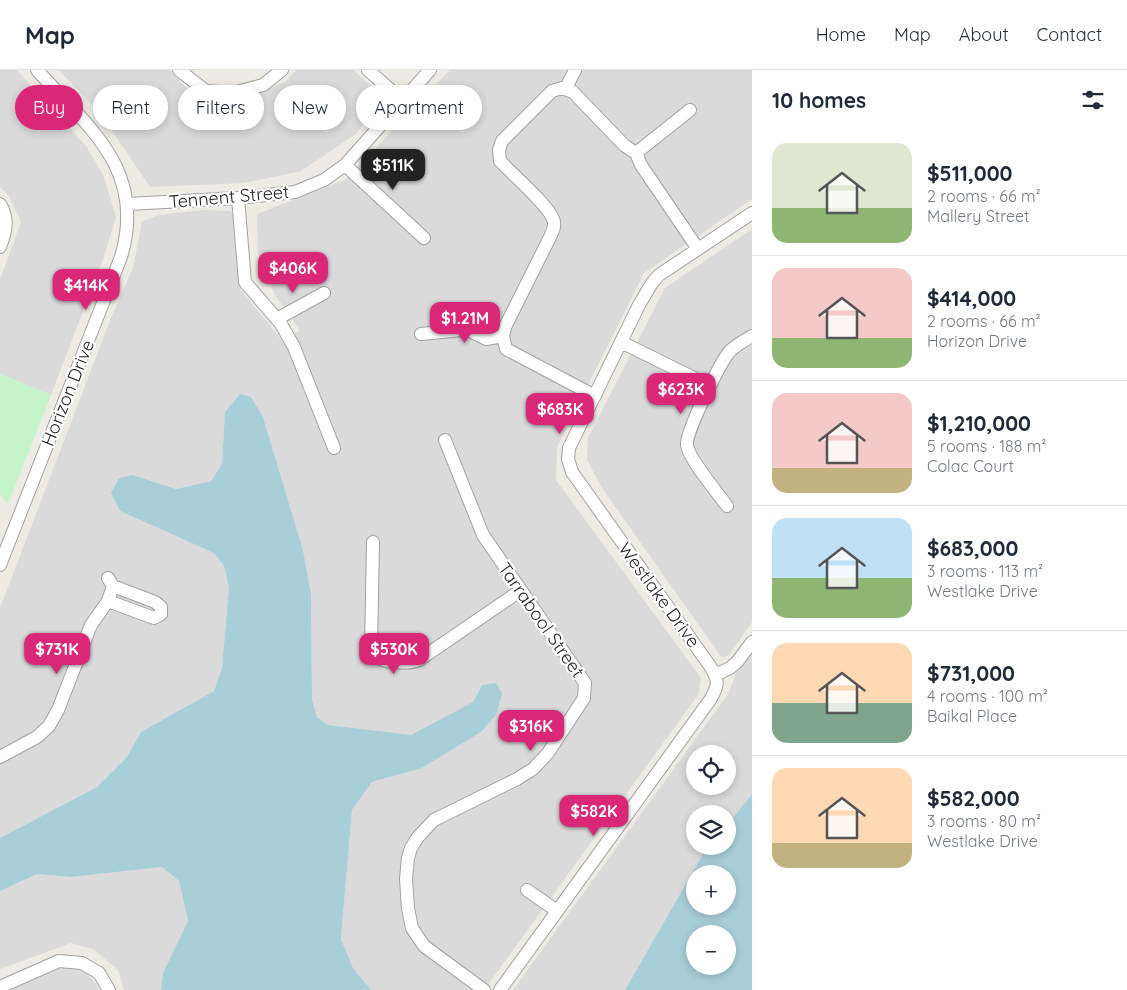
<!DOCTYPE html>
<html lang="en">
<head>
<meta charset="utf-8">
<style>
  :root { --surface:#fff; --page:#f2f2f3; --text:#1f2937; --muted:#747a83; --line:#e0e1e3; --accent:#db2777 }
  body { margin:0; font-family:Quicksand,sans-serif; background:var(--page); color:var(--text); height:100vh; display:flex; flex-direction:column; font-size:19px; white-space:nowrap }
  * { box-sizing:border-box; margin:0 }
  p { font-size:16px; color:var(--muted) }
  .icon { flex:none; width:28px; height:28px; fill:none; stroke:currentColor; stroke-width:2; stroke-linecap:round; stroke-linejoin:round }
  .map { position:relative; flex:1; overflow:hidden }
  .sheet { display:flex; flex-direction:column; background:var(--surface); width:375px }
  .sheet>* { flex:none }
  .banner { position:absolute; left:15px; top:15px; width:475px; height:45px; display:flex; gap:10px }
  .controls { position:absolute; left:686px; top:675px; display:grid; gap:10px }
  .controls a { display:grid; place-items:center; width:50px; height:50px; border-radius:50%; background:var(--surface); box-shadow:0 2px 8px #0003; font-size:25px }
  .price { position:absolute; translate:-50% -42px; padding:0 11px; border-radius:10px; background:var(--accent); color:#fff; font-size:16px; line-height:32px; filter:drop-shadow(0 1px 2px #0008) }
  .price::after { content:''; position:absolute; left:50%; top:30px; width:15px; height:11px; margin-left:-8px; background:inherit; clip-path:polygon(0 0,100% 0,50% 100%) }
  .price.active { background:#222; color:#fff }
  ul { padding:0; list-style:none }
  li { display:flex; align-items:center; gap:15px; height:125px; padding:0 20px }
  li+li { border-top:1px solid var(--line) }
  li span { display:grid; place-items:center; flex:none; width:140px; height:100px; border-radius:15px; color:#555 }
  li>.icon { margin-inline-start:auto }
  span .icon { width:60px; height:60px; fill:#fffc; stroke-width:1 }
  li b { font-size:21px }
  h2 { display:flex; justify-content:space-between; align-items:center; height:60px; padding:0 20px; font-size:21px }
  .chip { padding:0 18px; border-radius:22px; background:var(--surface); box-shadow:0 2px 8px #0003; font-size:18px; line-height:45px }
  .chip.active { background:var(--accent); color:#fff }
  header { display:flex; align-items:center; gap:30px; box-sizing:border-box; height:70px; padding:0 25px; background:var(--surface); border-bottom:1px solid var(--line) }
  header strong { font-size:24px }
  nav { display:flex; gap:28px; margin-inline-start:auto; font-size:18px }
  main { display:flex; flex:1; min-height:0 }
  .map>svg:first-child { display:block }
</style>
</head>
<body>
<header>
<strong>Map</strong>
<nav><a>Home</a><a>Map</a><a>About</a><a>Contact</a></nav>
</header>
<main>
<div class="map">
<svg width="752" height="920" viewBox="0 0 752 920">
  <rect width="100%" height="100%" fill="#eeeae4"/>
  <!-- residential -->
  <path fill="#dbdada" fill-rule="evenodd" d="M0 0H17L87 77 104 107 116 147 103 189 51 325 0 304V210L21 152 9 126 0 117Z
    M59 0H170L190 22 232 33 285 12 296 0H353L380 24 381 31 356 64 301 101 244 113 150 117 100 43Z
    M450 0H752V129L644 203 557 377 556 410 701 608 698 625 484 920H371L353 898 341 869 352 740 372 712 422 698 481 662 482 615 473 632 411 666 328 655 317 647 312 629 311 524 303 480 263 347 251 327 225 342 222 394 211 411 176 419 133 405 120 441 215 483 224 496 229 517 222 598 214 621 141 662 127 687 97 717 0 768V538L111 248 133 198 142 152 158 145 204 140 231 141 234 150 237 201 241 220 284 273 300 260 275 225 258 184 257 144 345 110Z
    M752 159V552L729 585 722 588 602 418 587 390 588 368 665 218Z
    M752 581V724L728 754V744H695V776H709L703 784 625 920H513L728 624 737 601ZM695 684H728V716H695Z
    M162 797 179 811 188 851 163 903 161 920H124L118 900 93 879 71 873 0 899V821L37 804 71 807Z
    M63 897 85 901 98 917V920H5Z"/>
  <!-- park -->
  <path fill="#c4f4c7" d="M0 304 51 325 8 434 0 424Z"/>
  <!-- water -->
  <path fill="#a8ced8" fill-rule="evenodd" d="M240 324 251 327 263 347 303 480 311 524 312 629 317 647 328 655 411 665 473 632 482 615 496 613 502 624 496 645 481 662 422 698 372 712 352 740 341 869 353 898 371 920H161L163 903 188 851 179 811 162 797 71 807 37 804 0 821V768L97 717 127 687 141 662 214 621 222 598 229 517 224 496 214 483 120 441 111 423 119 408 133 405 176 419 211 411 222 394 225 342Z
    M752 724V920H625L703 784 709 776H728V754ZM695 804H728V836H695ZM695 864H728V896H695Z"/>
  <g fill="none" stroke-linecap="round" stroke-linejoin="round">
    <defs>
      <path id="minor" d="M179 0 206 21 233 23 263 15 282 0
        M368 0 402 30
        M566 18 575 0
        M636 83 690 40
        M345 95 424 168
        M238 128 245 212 281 254 294 277 334 378
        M0 134C9 148 6 162 0 177
        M128 134 238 128 295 122 324 110 345 95 430 0
        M277 249 324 223
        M421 264 462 260 470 261 486 269 503 266
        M621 272 710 316
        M595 326 506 279 503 266 506 255 550 167C553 161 556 155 553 149 549 136 511 103 500 91L499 80 502 71 552 21 562 18 573 22 625 76 636 83 641 95 698 179
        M445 370 483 465 585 613 584 628 548 683 533 699 517 709 434 750 418 767 411 778 408 788 406 809 408 838 412 858 424 876 484 920
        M727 436C718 423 688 388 687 375 685 363 721 291 730 281 736 275 745 270 752 266
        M373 472 371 578C372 580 373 583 375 585 382 594 410 594 419 590L520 521
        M0 495 121 187C147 100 89 58 37 0
        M108 531 154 548 161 544V537L155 532 113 516
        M715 605 730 598 737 592 752 572
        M0 687 37 667 49 656 58 640 91 555 108 531 113 516 108 508
        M527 820 557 841
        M0 917 59 891 82 893 99 903 109 920
        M500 920 710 630C719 615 719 611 710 596L572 402 568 389 569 378 639 235 652 213 659 205 752 143"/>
    </defs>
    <!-- minor casing -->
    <use href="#minor" stroke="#a1a1a1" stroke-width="14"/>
    <!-- minor -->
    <use href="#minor" stroke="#fff" stroke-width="12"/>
  </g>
  <g text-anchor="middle" stroke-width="4.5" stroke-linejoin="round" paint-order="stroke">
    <!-- street labels -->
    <g font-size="18" fill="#1d1d1d" stroke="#fff">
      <text transform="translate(229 127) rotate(-5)" y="6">Tennent Street</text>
      <text transform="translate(68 323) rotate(-68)" y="6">Horizon Drive</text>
      <text transform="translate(659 525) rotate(54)" y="6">Westlake Drive</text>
      <text transform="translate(541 550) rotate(55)" y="6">Tarrabool Street</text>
    </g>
  </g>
</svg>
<div class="controls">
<a><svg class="icon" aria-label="locate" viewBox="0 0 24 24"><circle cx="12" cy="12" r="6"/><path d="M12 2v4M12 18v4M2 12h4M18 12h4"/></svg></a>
<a><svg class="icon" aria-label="layers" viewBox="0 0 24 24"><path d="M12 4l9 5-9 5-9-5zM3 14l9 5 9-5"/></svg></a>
<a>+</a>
<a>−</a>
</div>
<b class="price active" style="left:393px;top:121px">$511K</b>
<b class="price" style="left:293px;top:224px">$406K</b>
<b class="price" style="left:86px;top:241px">$414K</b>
<b class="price" style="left:465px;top:274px">$1.21M</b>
<b class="price" style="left:681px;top:345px">$623K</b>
<b class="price" style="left:560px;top:365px">$683K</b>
<b class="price" style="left:57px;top:605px">$731K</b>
<b class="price" style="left:394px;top:605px">$530K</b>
<b class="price" style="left:531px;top:682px">$316K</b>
<b class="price" style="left:594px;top:767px">$582K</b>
<div class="banner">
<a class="chip active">Buy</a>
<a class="chip">Rent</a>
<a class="chip">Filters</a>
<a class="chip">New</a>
<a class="chip">Apartment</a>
</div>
</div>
<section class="sheet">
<h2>10 homes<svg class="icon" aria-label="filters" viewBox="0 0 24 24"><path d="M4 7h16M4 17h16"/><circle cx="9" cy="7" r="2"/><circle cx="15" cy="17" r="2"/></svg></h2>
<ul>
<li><span style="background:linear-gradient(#dfe7d0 65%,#8fb573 0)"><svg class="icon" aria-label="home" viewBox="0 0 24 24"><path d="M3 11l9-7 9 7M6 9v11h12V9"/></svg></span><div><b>$511,000</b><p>2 rooms · 66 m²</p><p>Mallery Street</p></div></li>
<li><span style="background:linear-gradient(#f6c9c9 70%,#8fb573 0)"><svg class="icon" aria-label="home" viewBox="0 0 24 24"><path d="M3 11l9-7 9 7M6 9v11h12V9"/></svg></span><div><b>$414,000</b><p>2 rooms · 66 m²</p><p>Horizon Drive</p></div></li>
<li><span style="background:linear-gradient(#f6c9c9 75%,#c2b280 0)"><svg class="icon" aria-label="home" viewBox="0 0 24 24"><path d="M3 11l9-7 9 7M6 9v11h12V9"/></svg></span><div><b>$1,210,000</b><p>5 rooms · 188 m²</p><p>Colac Court</p></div></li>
<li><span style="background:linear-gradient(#bfe0f5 60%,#8fb573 0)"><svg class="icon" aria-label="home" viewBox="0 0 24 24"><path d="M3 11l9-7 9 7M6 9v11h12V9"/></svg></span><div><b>$683,000</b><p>3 rooms · 113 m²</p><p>Westlake Drive</p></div></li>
<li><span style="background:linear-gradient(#ffd9b3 60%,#7fa58c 0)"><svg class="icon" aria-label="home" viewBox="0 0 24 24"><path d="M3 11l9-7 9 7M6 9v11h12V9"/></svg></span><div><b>$731,000</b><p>4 rooms · 100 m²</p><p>Baikal Place</p></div></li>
<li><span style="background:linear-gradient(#ffd9b3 75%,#c2b280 0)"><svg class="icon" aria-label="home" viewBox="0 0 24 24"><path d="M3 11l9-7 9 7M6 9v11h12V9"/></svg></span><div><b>$582,000</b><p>3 rooms · 80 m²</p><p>Westlake Drive</p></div></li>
</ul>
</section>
</main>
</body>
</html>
